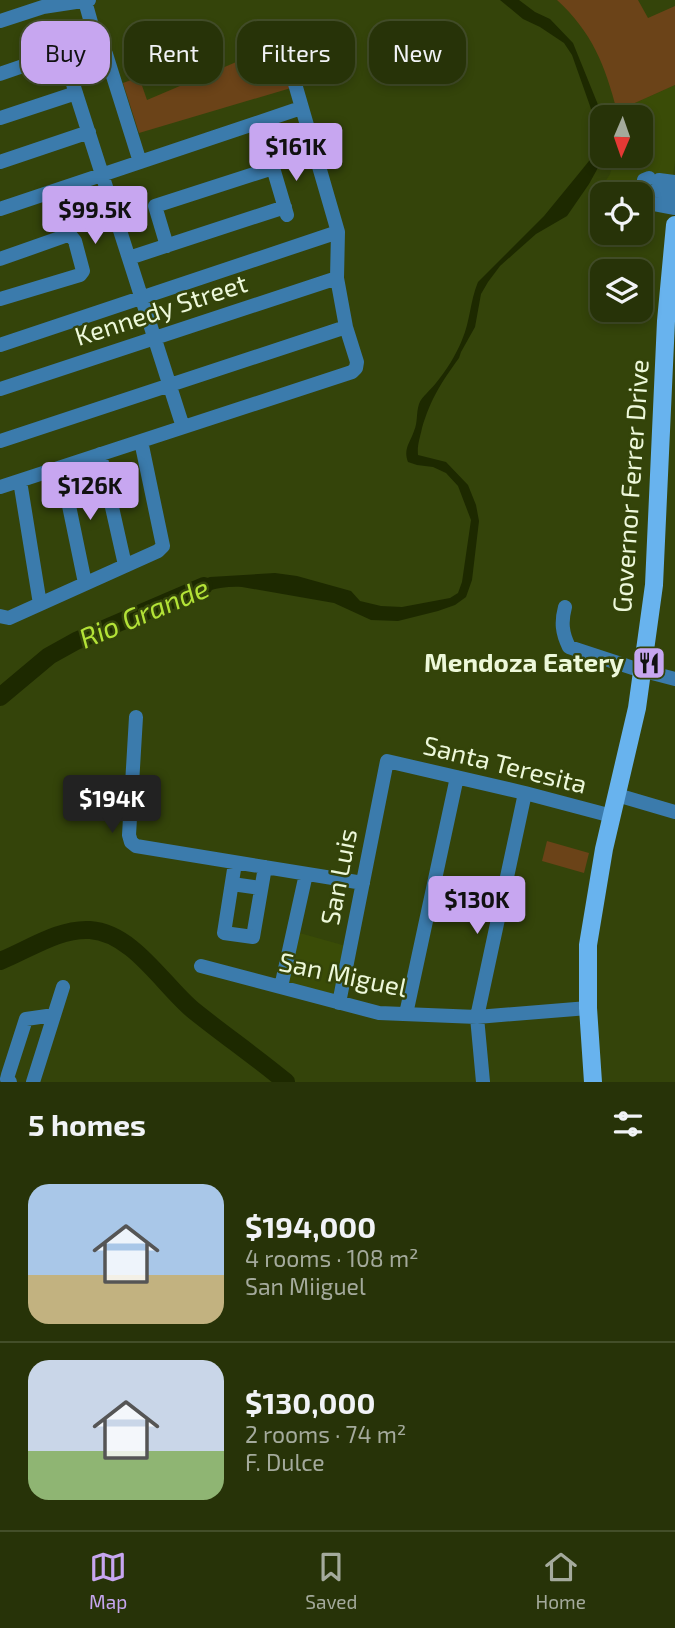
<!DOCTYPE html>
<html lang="en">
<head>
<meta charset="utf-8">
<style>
  :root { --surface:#273308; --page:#333f16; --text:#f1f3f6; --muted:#a4aa9c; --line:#434e29; --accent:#c7a6f0 }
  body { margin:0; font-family:"Exo 2",sans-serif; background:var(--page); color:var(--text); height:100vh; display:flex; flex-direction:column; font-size:26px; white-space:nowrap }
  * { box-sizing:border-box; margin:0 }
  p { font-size:23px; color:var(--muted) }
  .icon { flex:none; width:38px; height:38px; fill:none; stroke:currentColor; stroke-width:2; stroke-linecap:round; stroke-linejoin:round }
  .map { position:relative; height:1082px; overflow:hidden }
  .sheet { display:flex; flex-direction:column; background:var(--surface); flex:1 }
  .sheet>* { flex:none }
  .top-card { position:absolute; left:21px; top:21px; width:634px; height:63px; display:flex; gap:14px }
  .needle { width:46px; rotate:182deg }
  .tools { position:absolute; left:590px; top:105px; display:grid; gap:14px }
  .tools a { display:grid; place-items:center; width:63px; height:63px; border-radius:14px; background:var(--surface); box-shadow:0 4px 10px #0003,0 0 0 2px var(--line); font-size:35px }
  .price { position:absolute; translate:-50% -60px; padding:0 16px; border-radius:7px; background:var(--accent); color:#111; font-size:23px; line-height:46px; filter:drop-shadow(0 2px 4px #0008) }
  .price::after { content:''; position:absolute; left:50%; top:42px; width:21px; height:16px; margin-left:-10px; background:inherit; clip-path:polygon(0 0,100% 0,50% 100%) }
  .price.on { background:#222; color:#fff }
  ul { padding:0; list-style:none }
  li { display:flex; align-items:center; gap:21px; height:175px; padding:0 28px }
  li+li { border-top:2px solid var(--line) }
  li span { display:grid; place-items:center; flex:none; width:196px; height:140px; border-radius:21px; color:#555 }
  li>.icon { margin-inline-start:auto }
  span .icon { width:84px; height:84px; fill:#fffc; stroke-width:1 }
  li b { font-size:30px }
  h2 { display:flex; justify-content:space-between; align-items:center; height:84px; padding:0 28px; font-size:30px }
  .pill { padding:0 24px; border-radius:21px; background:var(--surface); box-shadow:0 4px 10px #0003,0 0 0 2px var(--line); font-size:24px; line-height:63px }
  .pill.on { background:var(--accent); color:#111 }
  .dock { display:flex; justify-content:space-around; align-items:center; height:98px; border-top:2px solid var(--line); background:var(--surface); font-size:19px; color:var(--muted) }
  .dock a { display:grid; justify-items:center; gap:4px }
  .dock .on { color:var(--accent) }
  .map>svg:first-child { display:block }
</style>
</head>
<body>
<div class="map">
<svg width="675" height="1082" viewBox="0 0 675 1082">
  <rect width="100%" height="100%" fill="#34440a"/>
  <!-- built -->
  <path fill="#3a4c07" d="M675 85V161L668 212 641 208 640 194H602V202L593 201 610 174 616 156H640V117H618L617 111Z
    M296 932 346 946 332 999 282 986Z"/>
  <!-- green -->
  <path fill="#6b4318" d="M557 0H638L648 18 675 6V85L617 111C605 65 592 32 557 0Z
    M260 30 267 67 284 63 291 88 139 133 123 83 139 77 147 100 241 60 244 33Z
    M547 841 589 853 584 873 542 861Z"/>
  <!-- water -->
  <path fill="#1d2900" d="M500 0H519L535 12 550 19 573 43 603 117 602 156 600 164 589 184 567 216 536 234 500 266 488 282 481 294 475 327 461 352 459 358C441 383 431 398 422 428 420 438 417 445 418 455L446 462 468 485 476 505 479 521 472 580 466 597 455 605 438 611 398 621 371 620 334 603 242 587C217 586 207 591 186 600L182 587 210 577 275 573 297 576 351 591 360 601 381 606 402 607 450 598 458 593 462 582 471 520 458 486 446 473 433 467 417 465 408 462C403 449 410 443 414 431 418 422 416 413 419 404 422 396 431 390 436 383 446 371 456 355 462 340 470 322 470 301 478 282L544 216 576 177 589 161 596 139 594 120 590 106 572 55 564 43 540 27 523 19Z"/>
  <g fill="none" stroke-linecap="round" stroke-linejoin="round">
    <!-- river -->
    <path stroke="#1d2900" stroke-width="18" d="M0 697 49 656 76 641 204 586
      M0 961C28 950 59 928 90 930 133 933 163 985 193 1010 224 1035 256 1057 286 1082"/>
    <!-- minor -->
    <path stroke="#3b7bac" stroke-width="14" d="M85 1 92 26
      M0 21 43 7 89 0
      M65 59 183 427
      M0 74 55 55 65 59 96 48 102 49 106 54 140 162
      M0 118 76 93
      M271 161 287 215
      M0 162 89 132
      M659 180 675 182
      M656 190 675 194
      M646 203 642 201 644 180 649 178
      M654 204 675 208
      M0 209 301 108
      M167 246 155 206 273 168
      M129 258 285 207
      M0 259 65 236H71L75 241 83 271 80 275 0 299
      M0 345 338 232
      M0 389 337 278
      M0 441 346 327
      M100 454 125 565
      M61 467 85 583
      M20 481 40 604
      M0 487 352 372 356 368 357 362 346 327 337 278 338 232 282 39
      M565 607C561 622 562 633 569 647L633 668 675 679
      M0 616 9 618 158 551 163 546 141 441
      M136 717 129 835 131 842 136 846 363 883
      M617 795 675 812
      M235 863 224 933 253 937 265 867
      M232 884 261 888
      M201 966 379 1013 477 1017 588 1008
      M281 987 306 874
      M339 1003 387 761 525 793 612 816
      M406 1014 457 777
      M10 1082 7 1079 8 1075 26 1019 54 1015
      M33 1082 63 987
      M483 1082 477 1017 525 793"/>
    <!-- major -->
    <path stroke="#68b3ee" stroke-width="18" d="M593 1082 588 1008V945L604 849 637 708 654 585 666 321 675 225"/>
  </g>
  <!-- icons -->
  <defs>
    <symbol id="restaurant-square" viewBox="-11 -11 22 22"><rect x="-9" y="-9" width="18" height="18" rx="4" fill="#c7a6f0" stroke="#34440a"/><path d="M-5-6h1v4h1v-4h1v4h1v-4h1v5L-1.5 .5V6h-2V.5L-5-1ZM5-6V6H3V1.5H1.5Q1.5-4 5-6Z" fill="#111"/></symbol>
  </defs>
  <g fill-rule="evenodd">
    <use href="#restaurant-square" x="630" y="644" width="38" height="38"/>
  </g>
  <g text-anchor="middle" stroke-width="5" stroke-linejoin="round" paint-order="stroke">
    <!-- street labels -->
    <g font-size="26" fill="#edf8da" stroke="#34440a">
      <text transform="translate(161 310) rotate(-18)" y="9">Kennedy Street</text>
      <text transform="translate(631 486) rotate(-86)" y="9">Governor Ferrer Drive</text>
      <text transform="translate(505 765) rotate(14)" y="9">Santa Teresita</text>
      <text transform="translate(339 877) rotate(-79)" y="9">San Luis</text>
      <text transform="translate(343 975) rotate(12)" y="9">San Miguel</text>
    </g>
    <!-- poi labels -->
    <g font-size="26" font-weight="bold" fill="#edf8da" stroke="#34440a" text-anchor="end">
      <text x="624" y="672">Mendoza Eatery</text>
    </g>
    <!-- water labels -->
    <g font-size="28" font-style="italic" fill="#b3e237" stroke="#34440a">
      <text transform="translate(144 613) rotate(-23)" y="10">Rio Grande</text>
    </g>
  </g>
</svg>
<div class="tools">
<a><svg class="needle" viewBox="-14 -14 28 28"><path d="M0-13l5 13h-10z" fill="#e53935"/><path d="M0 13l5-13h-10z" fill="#a4aa9c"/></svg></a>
<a><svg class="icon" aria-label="locate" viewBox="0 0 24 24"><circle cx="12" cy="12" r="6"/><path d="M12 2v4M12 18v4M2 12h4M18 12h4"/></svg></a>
<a><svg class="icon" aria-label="layers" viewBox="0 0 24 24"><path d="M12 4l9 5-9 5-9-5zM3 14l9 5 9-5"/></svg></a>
</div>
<b class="price" style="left:296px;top:183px">$161K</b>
<b class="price" style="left:95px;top:246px">$99.5K</b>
<b class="price" style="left:90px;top:522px">$126K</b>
<b class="price on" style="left:112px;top:835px">$194K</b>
<b class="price" style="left:477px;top:936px">$130K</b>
<div class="top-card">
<a class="pill on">Buy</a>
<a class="pill">Rent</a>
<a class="pill">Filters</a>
<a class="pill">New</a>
</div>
</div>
<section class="sheet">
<h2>5 homes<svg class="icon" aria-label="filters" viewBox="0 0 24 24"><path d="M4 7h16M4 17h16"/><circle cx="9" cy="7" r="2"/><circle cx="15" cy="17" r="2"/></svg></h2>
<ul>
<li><span style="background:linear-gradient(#a9c7e8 65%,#c2b280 0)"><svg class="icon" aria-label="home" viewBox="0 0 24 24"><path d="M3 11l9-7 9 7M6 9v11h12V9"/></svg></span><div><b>$194,000</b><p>4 rooms · 108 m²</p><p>San Miiguel</p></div></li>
<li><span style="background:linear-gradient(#c9d6e8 65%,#8fb573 0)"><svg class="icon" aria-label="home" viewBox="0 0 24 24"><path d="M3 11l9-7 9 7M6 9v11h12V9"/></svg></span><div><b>$130,000</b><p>2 rooms · 74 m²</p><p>F. Dulce</p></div></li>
</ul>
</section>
<nav class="dock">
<a class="on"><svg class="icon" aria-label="map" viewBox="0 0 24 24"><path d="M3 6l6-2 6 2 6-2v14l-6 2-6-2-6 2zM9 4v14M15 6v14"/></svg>Map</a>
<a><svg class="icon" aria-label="saved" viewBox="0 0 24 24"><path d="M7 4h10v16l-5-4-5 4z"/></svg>Saved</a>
<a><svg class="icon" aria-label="home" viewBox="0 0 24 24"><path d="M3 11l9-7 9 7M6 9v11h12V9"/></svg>Home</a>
</nav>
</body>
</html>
